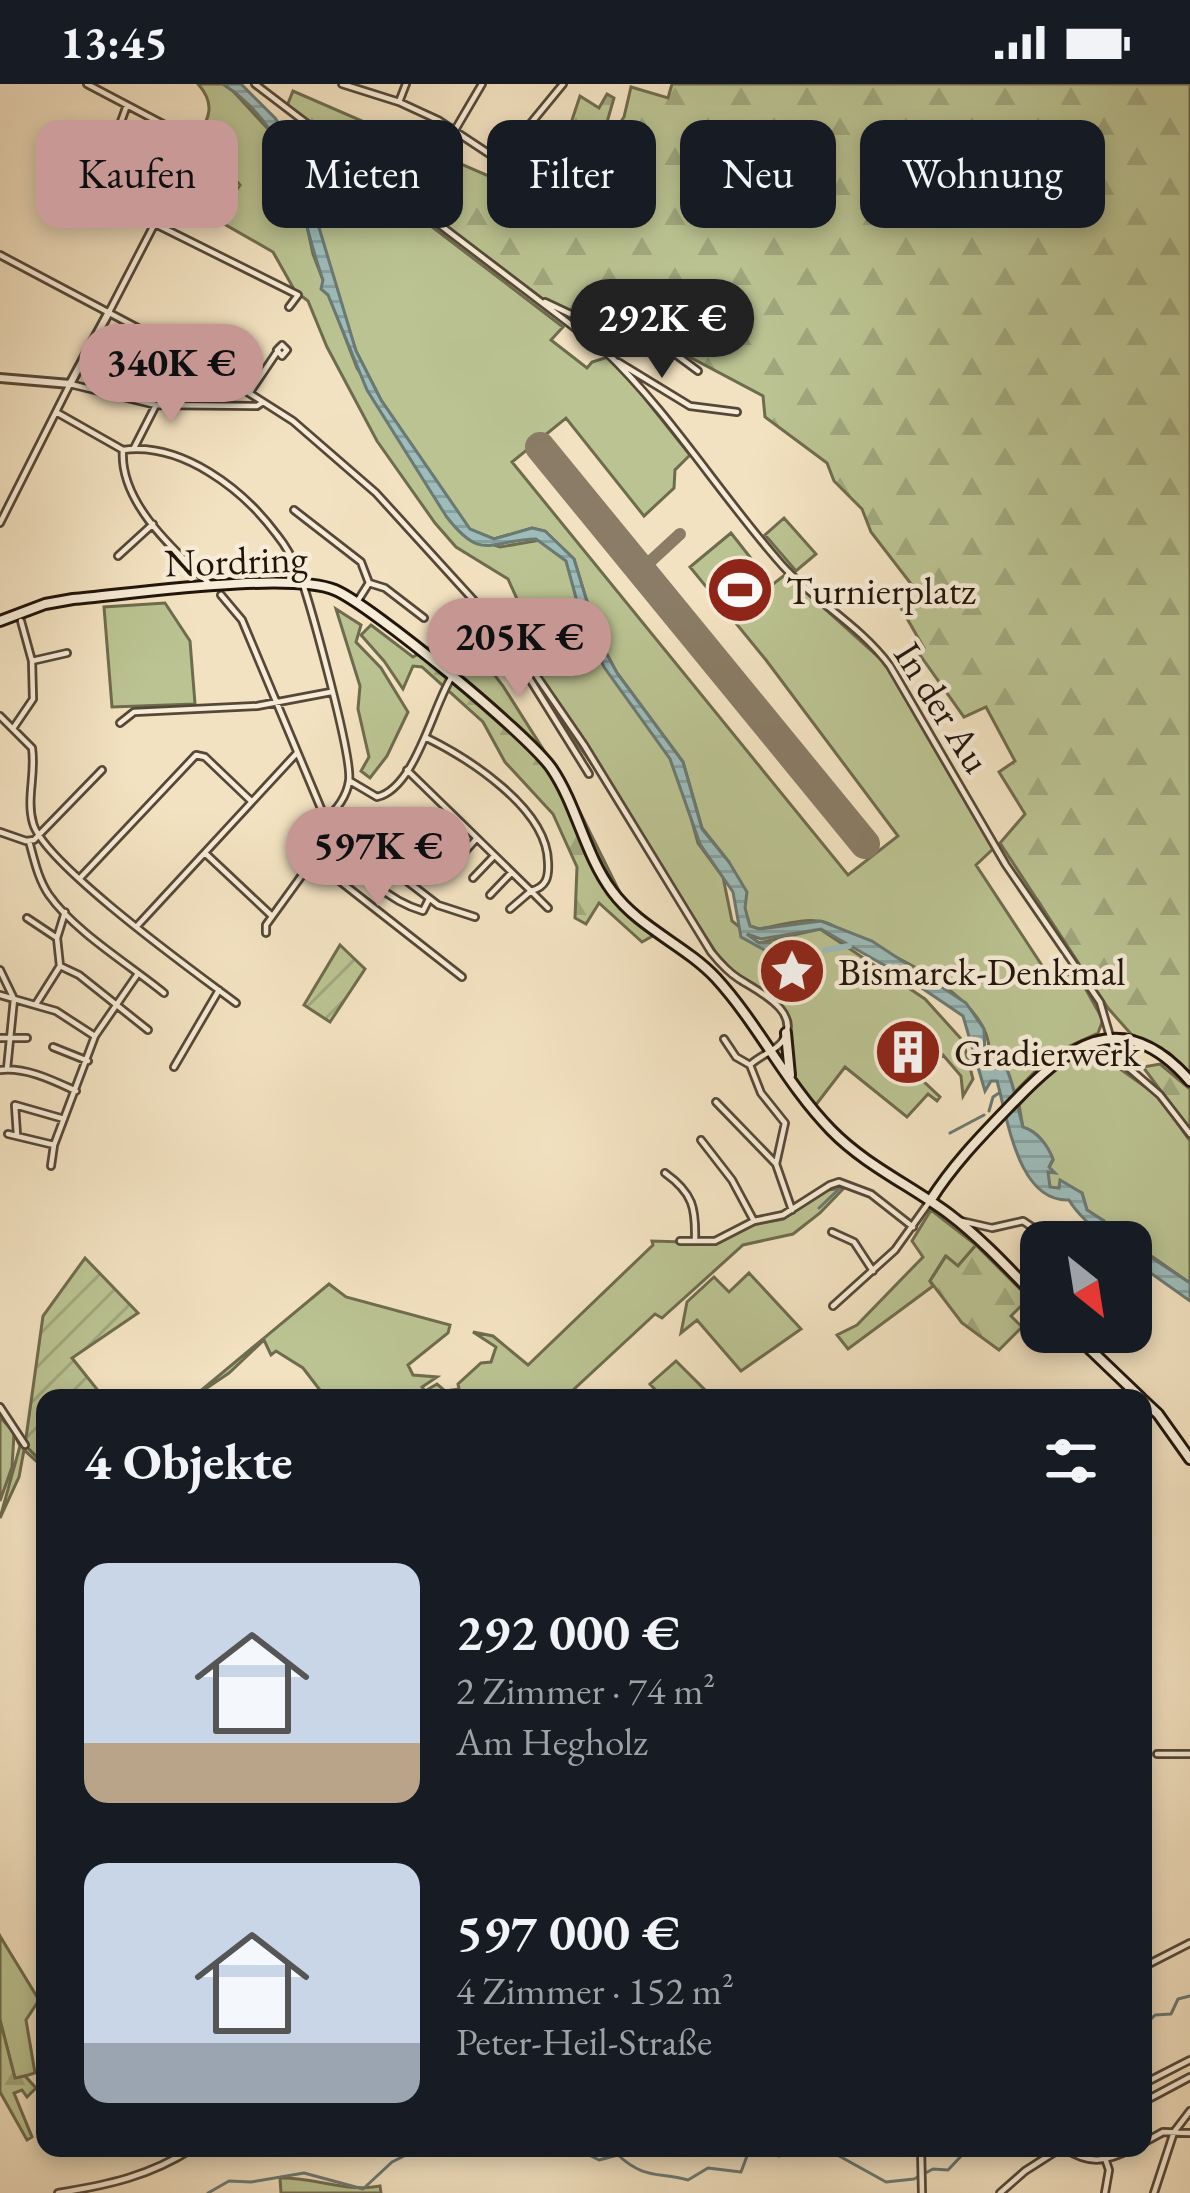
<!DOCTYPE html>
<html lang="de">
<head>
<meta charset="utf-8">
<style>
  :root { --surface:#171b24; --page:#20242c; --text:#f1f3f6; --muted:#9ea1a6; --accent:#c59692 }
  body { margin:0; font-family:"EB Garamond",serif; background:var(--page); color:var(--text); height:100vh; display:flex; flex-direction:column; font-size:45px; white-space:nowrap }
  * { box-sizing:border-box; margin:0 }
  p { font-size:39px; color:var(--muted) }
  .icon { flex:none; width:66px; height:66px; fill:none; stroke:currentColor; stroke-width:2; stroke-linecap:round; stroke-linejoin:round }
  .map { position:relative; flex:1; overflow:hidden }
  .sheet { position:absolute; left:36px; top:1305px; width:1116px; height:768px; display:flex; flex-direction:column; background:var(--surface); border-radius:24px; box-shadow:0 6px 18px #0003 }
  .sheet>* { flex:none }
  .guide { position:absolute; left:36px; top:36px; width:1119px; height:108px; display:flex; gap:24px }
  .needle { width:78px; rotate:150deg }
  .buttons { position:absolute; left:1020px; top:1137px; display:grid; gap:24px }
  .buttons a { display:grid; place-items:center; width:132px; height:132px; border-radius:24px; background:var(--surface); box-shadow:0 6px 18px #0003; font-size:60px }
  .price { position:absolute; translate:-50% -102px; padding:0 27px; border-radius:42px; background:var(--accent); color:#111; font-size:39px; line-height:78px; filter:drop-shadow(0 3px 6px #0008) }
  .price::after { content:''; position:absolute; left:50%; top:72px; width:36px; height:27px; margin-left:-18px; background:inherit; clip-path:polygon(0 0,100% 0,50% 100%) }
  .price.on { background:#222; color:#fff }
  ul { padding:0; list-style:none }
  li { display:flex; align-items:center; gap:36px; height:300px; padding:0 48px }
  li span { display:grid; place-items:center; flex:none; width:336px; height:240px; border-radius:24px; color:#555 }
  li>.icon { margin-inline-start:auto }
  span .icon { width:144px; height:144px; fill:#fffc; stroke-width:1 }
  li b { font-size:51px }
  h2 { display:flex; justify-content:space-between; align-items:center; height:144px; padding:0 48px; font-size:51px }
  .pill { padding:0 42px; border-radius:24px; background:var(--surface); box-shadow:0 6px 18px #0003; font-size:42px; line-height:108px }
  .pill.on { background:var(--accent); color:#111 }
  .status { display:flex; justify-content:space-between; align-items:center; height:84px; padding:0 60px; background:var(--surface); direction:ltr }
  .status svg { height:33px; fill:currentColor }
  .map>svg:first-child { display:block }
</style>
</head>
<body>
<div class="status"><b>13:45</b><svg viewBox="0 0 49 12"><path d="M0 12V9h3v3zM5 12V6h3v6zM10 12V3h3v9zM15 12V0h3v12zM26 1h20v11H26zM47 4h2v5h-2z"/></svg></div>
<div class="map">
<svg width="1190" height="2109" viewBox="0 0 1190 2109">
  <defs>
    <pattern id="forest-firs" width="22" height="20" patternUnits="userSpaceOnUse" patternTransform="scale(3)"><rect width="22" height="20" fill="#bbc392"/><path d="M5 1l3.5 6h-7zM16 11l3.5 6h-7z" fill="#a0a77d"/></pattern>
    <pattern id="garden-furrows" width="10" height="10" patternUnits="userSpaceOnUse" patternTransform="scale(3)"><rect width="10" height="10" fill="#bbc392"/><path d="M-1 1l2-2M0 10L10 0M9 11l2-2" fill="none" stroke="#a0a77d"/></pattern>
    <pattern id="water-rules" width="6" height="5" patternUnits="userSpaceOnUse" patternTransform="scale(3)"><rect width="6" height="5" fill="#9dbcba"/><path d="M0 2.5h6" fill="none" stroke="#87a19f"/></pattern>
  </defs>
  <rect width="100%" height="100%" fill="#f3e2c1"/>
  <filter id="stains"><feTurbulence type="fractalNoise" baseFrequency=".00167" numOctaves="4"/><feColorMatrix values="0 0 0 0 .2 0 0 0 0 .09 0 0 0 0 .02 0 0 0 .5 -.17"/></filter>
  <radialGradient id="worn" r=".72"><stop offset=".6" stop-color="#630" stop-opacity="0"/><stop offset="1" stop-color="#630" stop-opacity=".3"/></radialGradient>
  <!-- green -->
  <path fill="#bbc392" stroke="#6e6c4e" stroke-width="3" d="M198 0H223L233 7 281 59 300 109 313 170 357 284 468 452 500 463 546 455 567 474 592 555 675 676 698 759 723 793 732 837 759 859 820 845 925 915 963 957 973 995 963 1012 961 992 943 971 921 995 940 1013 937 1017 928 1010 907 1033 845 983 815 1022 789 987 786 934 770 914 732 886 717 870 614 711 494 543 517 515 508 495 456 463 435 439 377 357 327 263 308 217 295 207 273 168 212 133 224 106 235 108 240 101 214 69 197 57C208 35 217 21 198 0Z
    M287 39 352 96 359 87 563 243 551 256 587 284 592 278 611 272 690 371 675 386 674 404 644 432 566 334 512 378 848 791 898 752 766 576 690 483 731 449 772 501 786 490 886 580 994 764 976 781 1045 886 1064 893 1075 886 1103 936 1098 949 1052 970 1013 1010 1003 979 989 972C995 915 892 870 849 851 840 847 833 840 824 838 804 833 779 842 759 845L750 842 729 778 702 744 683 678 617 589 598 554 574 475 545 447 532 444 494 455 470 446 381 316 356 267 331 193 302 78Z
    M784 434 816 470 796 487 765 451Z
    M165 519 190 557 195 620 112 623 104 523Z
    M336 525 361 541 356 558 381 584 408 628 387 672 370 694 361 687 369 673 358 625 360 602Z
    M1101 960 1120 985 1158 1012 1190 1057V1199L1131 1158 1111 1156 1104 1137 1087 1126 1082 1109 1064 1100 1057 1105 1050 1103 1047 1087 1053 1076C1048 1062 1038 1047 1023 1044L1019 1021C1044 993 1062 968 1101 960Z
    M844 1104 820 1129 793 1150 743 1161 662 1234 655 1230 571 1308 569 1312 572 1314 562 1308 551 1314H326L303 1284 276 1267 271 1271 264 1256 229 1289 192 1314 329 1200 346 1213 450 1241 448 1249 408 1281 413 1291 437 1293 422 1303 425 1307 437 1300 445 1307 459 1305 458 1300 481 1279 491 1278 496 1263 473 1248 493 1252 528 1281 653 1161 652 1157 718 1159 747 1142 783 1135 827 1106Z
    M931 1126 976 1161 958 1182 945 1173 930 1197 933 1202 848 1265 837 1251 857 1241 923 1173 912 1157Z
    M749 1189 801 1245 741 1287 697 1236 681 1249 687 1218 714 1193 729 1208Z
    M676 1277 708 1309 702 1314H663L650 1300Z
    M0 1333 45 1382V1385L24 1366 19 1393 0 1434 20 1362 14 1350 12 1383 0 1417Z
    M0 1852 39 1916 26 1936 35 1989 15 1995 0 1936Z
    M280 2094C315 2093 346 2109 380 2102L381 2109H281Z"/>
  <!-- forest -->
  <path fill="url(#forest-firs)" stroke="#6e6c4e" stroke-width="3" d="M672 0H1190V990L1169 969 1131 950 1108 924 1000 759 1025 730 999 688 1015 677 986 623 964 633 920 571 924 564 901 524 915 505 871 448 862 425 834 397 827 379 765 333 763 312 680 268 591 240 583 246 287 22 293 7 493 94 499 86 496 75 564 60 580 12 599 24 607 10 614 14 605 45 614 48 624 33 631 3 668 14Z
    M371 541 413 573 460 545 503 602 569 706 623 815 658 849 642 858 599 819 586 840 575 834 577 783 553 730 505 678 483 638 422 583 413 582 403 605 384 577 361 551Z
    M1160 980 1190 1005V1046L1143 983Z
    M976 1161 1029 1214 1011 1232 1022 1243 999 1266 962 1239 930 1197 946 1172 958 1182Z
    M0 1936 15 1994 25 1992 36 2004 27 2013 22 2006 14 2009 32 2053 27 2056 0 2008Z"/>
  <!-- garden -->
  <path fill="url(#garden-furrows)" stroke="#6e6c4e" stroke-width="3" d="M340 861 365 885 330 938 304 921Z
    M85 1174 138 1229 72 1274 104 1314H45V1381L25 1361 43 1232Z"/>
  <!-- water -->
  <path fill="url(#water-rules)" stroke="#6b7974" stroke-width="3" d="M223 0H241L275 34 294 60 356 267 381 316 470 445 494 455 532 444 545 447 574 475 598 554 617 589 683 678 702 745 729 778 747 808 745 824 750 842 759 845 821 837 872 857 966 919 984 945 985 969C991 973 998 974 1003 979 1012 989 1018 1027 1023 1043 1037 1047 1048 1062 1053 1075L1049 1083 1055 1089 1048 1088 1050 1103 1059 1104 1060 1096 1082 1109 1087 1126 1104 1137 1111 1156 1128 1158H1102C1094 1140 1079 1134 1069 1116 1018 1118 1008 1036 997 997H991L985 1007 963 932 910 896 821 845 761 855 747 850 759 859H807L808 862 792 864 809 866 804 870 768 868 741 853 733 808 700 760 670 675 604 583 582 536 566 477 536 455C490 456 482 479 446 432L367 306 328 211 321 205 323 196C295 118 298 50 223 0Z
    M1131 1160 1190 1199V1217L1131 1175Z"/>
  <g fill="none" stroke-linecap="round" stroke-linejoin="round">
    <!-- stream -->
    <path stroke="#6b7974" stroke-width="3" d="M989 1027 993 1013 999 1009
      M950 1049 984 1031
      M819 1124 840 1104
      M1143 1943 1155 1931 1171 1930 1178 1915 1190 1912
      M575 2064 599 2076 618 2071C644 2095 657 2088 688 2096L708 2084 741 2088 747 2072 757 2064
      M759 2064 779 2072 800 2064
      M806 2064 832 2068 886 2098 914 2095 933 2085 948 2086 963 2070 993 2064
      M208 2109 229 2097 251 2098 304 2089 363 2105 392 2078 420 2064C439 2069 455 2073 473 2064"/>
    <!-- canal -->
    <path stroke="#9dbcba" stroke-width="6" d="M825 866 849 862"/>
    <!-- taxiway -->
    <path stroke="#8a7c66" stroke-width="12" d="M641 486 680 450"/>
    <!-- runway -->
    <path stroke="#8a7c66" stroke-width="30" d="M540 363 865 760"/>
    <defs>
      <path id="minor" d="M87 0 197 58 109 228
        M255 0 604 266C671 330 720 411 782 481 815 518 860 541 890 582L1006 781 1100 918 1116 973 1160 1011 1190 1050
        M342 0 399 18 438 36 494 73 513 61 563 0
        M399 18 406 0
        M127 21 95 110 298 211 289 223
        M455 46 482 0
        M0 171 166 259 249 309 293 337 376 409 518 565 584 661 711 868C719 878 728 888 739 895 758 907 805 929 781 959 773 968 759 972 750 981L761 1009 785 1039 776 1080
        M545 218 581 235 663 261 698 287
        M282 261 287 266 282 272 277 266Z
        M618 278 690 322 737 328
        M250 308 277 268
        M56 328 123 366
        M134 364 156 321
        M123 366C182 358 243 405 277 451 286 462 294 477 300 491 310 520 353 673 349 697 347 711 337 727 325 734L313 776 266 841V849
        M123 366C119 419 176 468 212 502
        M294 426 361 478 369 499
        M0 439 70 300 156 321 257 322 263 318
        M118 472 153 440
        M221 511 242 536 325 734 438 821 475 833
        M357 518 369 499 385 504 424 534
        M491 533V542L523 584 589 690
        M21 537 32 577
        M0 632 32 664C36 689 26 715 33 739 43 779 196 889 236 919
        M120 639 134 628 257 622 331 608
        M14 643 33 615 32 577 67 569
        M425 653C468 674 547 724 548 778 549 794 546 803 531 807L548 824
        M407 686 531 807 510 825
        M350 697 377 713C415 704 432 625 451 594
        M0 748 26 757 34 756 102 686
        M29 757C34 775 38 795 49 811 75 848 130 881 164 909
        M352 757C353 790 393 818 423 827L429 815
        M366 768 393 738 433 764 458 737
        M206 770 272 832
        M313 776 462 893
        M454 780 476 755
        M81 793 196 671 205 673 250 716
        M473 794 494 772
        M490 811 511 789
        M27 834 57 854
        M138 841 296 670
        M60 882 79 891 148 946
        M0 886 14 915 7 985
        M0 911 56 927 93 951
        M36 920 60 882 57 854 65 828
        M0 954H27
        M724 955 736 973 750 981
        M53 963 88 977
        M174 983 219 906
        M0 986C26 983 52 996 76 1007
        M716 1018 776 1080 792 1126
        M8 1050 54 1061
        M17 1051 15 1021 64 1035
        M701 1056 732 1096 754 1137
        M51 1082 54 1061 95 952 137 891
        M665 1089C693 1109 696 1124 695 1157
        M957 1136 992 1144 1023 1137 1055 1158
        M832 1148 854 1158 873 1187
        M680 1157H715L754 1137 783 1131 830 1101 839 1098 871 1110 913 1143
        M833 1222 895 1166 930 1117
        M0 1323 25 1361
        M1157 1670H1190
        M1143 1883 1190 1859
        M1143 2000 1190 1976
        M1143 2018 1190 1993
        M1143 2059 1163 2048 1190 2049
        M921 2064 922 2109
        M1064 2064C1090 2081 1106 2078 1133 2064
        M58 2109C108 2101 150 2092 193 2064
        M1000 2109 1025 2087 1061 2064
        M1105 2109 1109 2086 1106 2077
        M1154 2109 1174 2048 1190 2027"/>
      <path id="tertiary" d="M0 294 70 300 109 228"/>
      <path id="secondary" d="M0 537 45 520 73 515C130 510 289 487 335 506 371 521 530 652 552 685 577 722 585 771 612 807 639 844 685 861 716 894 759 941 786 1000 831 1046 865 1081 910 1101 949 1130 982 1155 1012 1188 1041 1218
        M786 949 790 991
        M930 1117C952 1082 979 1054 1007 1025 1065 964 1120 917 1190 997
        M1072 1248 1141 1314
        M1143 1316 1158 1330 1190 1375"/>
    </defs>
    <!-- minor casing -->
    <use href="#minor" stroke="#564838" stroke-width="10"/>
    <!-- tertiary casing -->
    <use href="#tertiary" stroke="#564838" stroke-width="12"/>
    <!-- secondary casing -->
    <use href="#secondary" stroke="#21150b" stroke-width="14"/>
    <!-- minor -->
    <use href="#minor" stroke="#f7ecd7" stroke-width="4.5"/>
    <!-- tertiary -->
    <use href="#tertiary" stroke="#f7ecd7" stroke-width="6"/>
    <!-- secondary -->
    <use href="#secondary" stroke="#f7ecd7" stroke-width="8"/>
  </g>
  <!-- icons -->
  <defs>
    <symbol id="stadium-disc" viewBox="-11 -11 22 22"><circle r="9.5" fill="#8f2418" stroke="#f7ecd7"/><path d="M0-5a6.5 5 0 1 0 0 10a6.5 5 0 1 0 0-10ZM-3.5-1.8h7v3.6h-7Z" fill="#fff"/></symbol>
    <symbol id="sight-disc" viewBox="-11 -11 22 22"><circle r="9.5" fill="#8f2418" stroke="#f7ecd7"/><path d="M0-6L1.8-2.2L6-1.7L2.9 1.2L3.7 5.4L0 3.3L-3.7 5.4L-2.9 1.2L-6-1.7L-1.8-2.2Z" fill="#fff"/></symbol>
    <symbol id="building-disc" viewBox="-11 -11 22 22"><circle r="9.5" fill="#8f2418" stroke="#f7ecd7"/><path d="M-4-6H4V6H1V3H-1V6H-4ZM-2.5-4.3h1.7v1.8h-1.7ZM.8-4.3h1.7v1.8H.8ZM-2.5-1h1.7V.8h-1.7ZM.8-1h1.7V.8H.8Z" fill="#fff"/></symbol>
  </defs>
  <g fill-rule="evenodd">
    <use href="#stadium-disc" x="702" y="468" width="76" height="76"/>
    <use href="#sight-disc" x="754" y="849" width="76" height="76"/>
    <use href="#building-disc" x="870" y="930" width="76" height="76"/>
  </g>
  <g text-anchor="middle" stroke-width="9" stroke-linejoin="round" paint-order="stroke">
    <!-- street labels -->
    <g font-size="39" fill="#21150b" stroke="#f7ecd7">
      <text transform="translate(236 476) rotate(-2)" y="14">Nordring</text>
      <text transform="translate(943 623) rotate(58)" y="14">In der Au</text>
    </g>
    <!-- poi labels -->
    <g font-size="39" fill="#21150b" stroke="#f7ecd7" text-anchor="start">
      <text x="786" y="520">Turnierplatz</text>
      <text x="838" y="901">Bismarck-Denkmal</text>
      <text x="954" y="982">Gradierwerk</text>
    </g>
  </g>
  <rect width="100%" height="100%" filter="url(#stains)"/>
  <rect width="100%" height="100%" fill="url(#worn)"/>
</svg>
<div class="buttons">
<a><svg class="needle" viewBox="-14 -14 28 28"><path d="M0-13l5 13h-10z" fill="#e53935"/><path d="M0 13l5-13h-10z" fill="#9ea1a6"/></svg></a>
</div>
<b class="price on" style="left:662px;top:297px">292K €</b>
<b class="price" style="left:171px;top:342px">340K €</b>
<b class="price" style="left:519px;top:616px">205K €</b>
<b class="price" style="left:378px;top:825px">597K €</b>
<div class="guide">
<a class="pill on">Kaufen</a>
<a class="pill">Mieten</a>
<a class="pill">Filter</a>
<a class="pill">Neu</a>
<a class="pill">Wohnung</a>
</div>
<section class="sheet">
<h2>4 Objekte<svg class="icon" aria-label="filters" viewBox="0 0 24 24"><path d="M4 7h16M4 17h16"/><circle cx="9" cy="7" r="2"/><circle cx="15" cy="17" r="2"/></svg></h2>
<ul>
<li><span style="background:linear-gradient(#c9d6e8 75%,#b9a48a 0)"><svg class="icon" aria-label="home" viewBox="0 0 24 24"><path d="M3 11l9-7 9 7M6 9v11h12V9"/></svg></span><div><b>292 000 €</b><p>2 Zimmer · 74 m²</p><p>Am Hegholz</p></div></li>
<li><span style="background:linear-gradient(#c9d6e8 75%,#9aa5b1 0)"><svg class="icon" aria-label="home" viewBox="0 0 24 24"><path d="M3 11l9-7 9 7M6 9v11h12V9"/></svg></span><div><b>597 000 €</b><p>4 Zimmer · 152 m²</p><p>Peter-Heil-Straße</p></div></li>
</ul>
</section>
</div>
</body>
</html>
